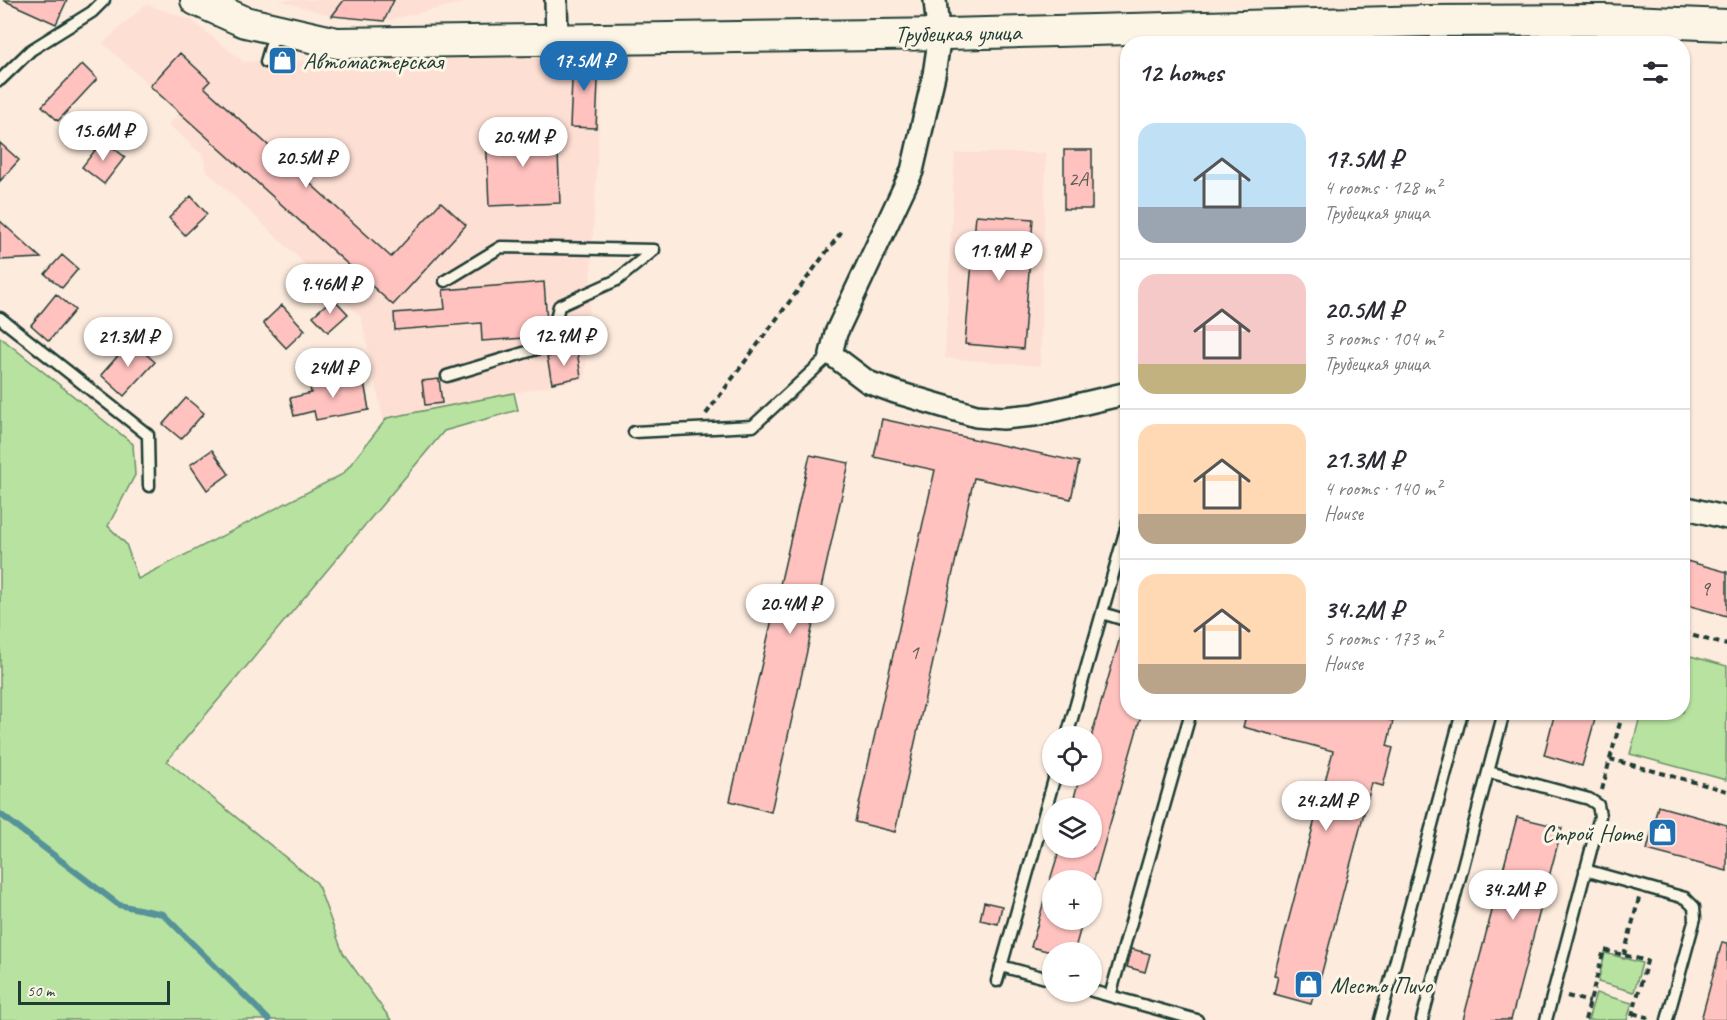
<!DOCTYPE html>
<html lang="en">
<head>
<meta charset="utf-8">
<style>
  :root { --surface:#fff; --page:#f2f2f3; --text:#2b2b33; --muted:#7c7c81; --line:#e1e1e2; --accent:#1f6fb2 }
  body { margin:0; font-family:Caveat,sans-serif; background:var(--page); color:var(--text); height:100vh; display:flex; flex-direction:column; font-size:22px; white-space:nowrap }
  * { box-sizing:border-box; margin:0 }
  p { font-size:20px; color:var(--muted) }
  .icon { flex:none; width:33px; height:33px; fill:none; stroke:currentColor; stroke-width:2; stroke-linecap:round; stroke-linejoin:round }
  .map { position:relative; flex:1; overflow:hidden }
  .panel { position:absolute; left:1120px; top:36px; width:570px; height:684px; display:flex; flex-direction:column; background:var(--surface); border-radius:24px; box-shadow:0 2px 4px #0004 }
  .panel>* { flex:none }
  .tools { position:absolute; left:1042px; top:726px; display:grid; gap:12px }
  .tools a { display:grid; place-items:center; width:60px; height:60px; border-radius:50%; background:var(--surface); box-shadow:0 2px 4px #0004; font-size:30px }
  .scale { position:absolute; left:18px; bottom:15px; width:152px; box-sizing:border-box; padding-left:6px; border:3px solid #1f3d34; border-top:0; font-size:16px; line-height:21px; white-space:nowrap; color:#1f3d34; -webkit-text-stroke:4px #fcf5e5; paint-order:stroke }
  .price { position:absolute; translate:-50% -51px; padding:0 14px; border-radius:21px; background:#fff; color:#222; font-size:20px; line-height:39px; filter:drop-shadow(0 2px 3px #0008) }
  .price::after { content:''; position:absolute; left:50%; top:36px; width:18px; height:14px; margin-left:-9px; background:inherit; clip-path:polygon(0 0,100% 0,50% 100%) }
  .price.on { background:var(--accent); color:#fff }
  ul { padding:0; list-style:none }
  li { display:flex; align-items:center; gap:18px; height:150px; padding:0 18px }
  li+li { border-top:2px solid var(--line) }
  li span { display:grid; place-items:center; flex:none; width:168px; height:120px; border-radius:18px; color:#555 }
  li>.icon { margin-inline-start:auto }
  span .icon { width:72px; height:72px; fill:#fffc; stroke-width:1 }
  li b { font-size:26px }
  h2 { display:flex; justify-content:space-between; align-items:center; height:72px; padding:0 18px; font-size:26px }
  .map>svg:first-child { display:block }
</style>
</head>
<body>
<div class="map">
<svg width="1727" height="1020" viewBox="0 0 1727 1020">
  <rect width="100%" height="100%" fill="#fdebdd"/>
  <filter id="ink" filterUnits="userSpaceOnUse"><feTurbulence type="fractalNoise" baseFrequency=".0167" numOctaves="2"/><feDisplacementMap in="SourceGraphic" scale="12" xChannelSelector="R" yChannelSelector="G"/><feConvolveMatrix kernelMatrix="1 2 1 2 8 2 1 2 1" color-interpolation-filters="sRGB"/></filter>
  <g filter="url(#ink)">
    <!-- built -->
    <path fill="#fedfd4" d="M279 0H474L384 21 332 16Z
      M146 4 191 20 244 62 603 54 585 379 387 418 384 422 361 317 206 170 203 155 168 124 180 113 103 43Z
      M955 153H1046L1040 366 945 358Z"/>
    <!-- green -->
    <path fill="#b7e29f" stroke="#6b906a" stroke-width="1.5" d="M0 337 133 444 135 475 108 526 126 544 138 579 343 474 387 418 514 393 518 410 444 431 167 761 317 883 343 953 391 1020H0Z
      M1683 654 1727 666 1726 780 1630 754 1641 713 1683 712Z
      M1605 953 1642 963 1634 992 1598 982Z
      M1596 993 1632 1003 1627 1020H1588Z"/>
    <g fill="none" stroke-linecap="round" stroke-linejoin="round">
      <!-- stream -->
      <path stroke="#579299" stroke-width="6" d="M0 814 119 905 163 914 269 1020"/>
    </g>
    <!-- building -->
    <path fill="#ffc2bf" stroke="#1f3d34" stroke-width="1.5" d="M3 0H67L56 24Z
      M344 0H394L384 21 332 16Z
      M180 53 210 81 204 87 391 257 441 202 466 225 393 305 150 86Z
      M573 57 599 58 596 128 570 127Z
      M82 64 97 79 58 121 42 106Z
      M557 129 560 203 489 206 486 132Z
      M103 140 125 157 104 184 82 167Z
      M0 143 19 160 0 181Z
      M1064 150H1092V209H1064Z
      M191 196 207 214 185 235 169 218Z
      M976 215 1033 219 1023 349 965 344Z
      M0 221 41 258 0 260Z
      M62 255 78 269 62 288 45 274Z
      M544 282 547 322 537 323 538 337 482 341 481 323 395 330 394 313 445 309 443 290Z
      M56 294 75 310 49 341 31 325Z
      M333 298 348 314 328 332 313 316Z
      M282 305 305 330 286 348 263 323Z
      M131 341 155 362 124 396 101 375Z
      M577 351 581 377 552 383 547 357Z
      M363 376 369 410 316 420 314 411 294 416 290 398 311 393 310 386Z
      M439 379 442 403 425 405 422 381Z
      M186 398 204 413 181 439 163 424Z
      M882 419 1079 462 1071 499 974 478 895 832 855 822 935 470 874 457Z
      M212 450 229 474 207 490 190 465Z
      M810 455 849 463 771 812 730 801Z
      M1683 560 1727 572V616L1683 604Z
      M1123 627H1128V712H1142L1094 880H1050L1060 848H1092V808H1071L1080 776H1092V734Z
      M1247 712H1361L1393 721 1387 746 1393 748 1383 786 1372 783 1318 987 1316 986 1311 1004 1274 994 1278 976 1274 975 1333 751 1243 727Z
      M1555 712H1597L1582 766 1544 755Z
      M1658 806 1727 825V871L1647 850Z
      M1517 817 1562 828 1511 1020H1463Z
      M1048 887H1053V920H1083L1074 952H1051L1031 947Z
      M984 902 1002 906 998 924 980 920Z
      M1722 942 1727 943V1020H1701Z
      M1132 949 1150 954 1145 972 1127 967Z"/>
    <g fill="none" stroke-linecap="round" stroke-linejoin="round">
      <defs>
        <path id="lane" d="M266 62 275 30
          M0 80 31 50 92 12 104 0
          M445 281 501 247 654 250
          M0 318 148 435 149 486
          M447 376 550 345 559 306 617 280 654 250
          M634 432 753 426 831 354
          M1125 620 1102 613 1128 522
          M1067 736 1102 613
          M1489 772 1589 799 1598 805 1600 816 1546 1020
          M1585 870 1685 898 1694 907 1695 918 1667 1020
          M1001 966 1053 980
          M997 981 1055 776
          M1092 991 1197 1020
          M1110 996 1191 712
          M1380 1020 1462 712
          M1422 1020 1504 712"/>
        <path id="street" d="M556 0 557 39
          M935 0 939 41 934 75 912 171 836 333 831 354 868 382 895 392 976 416 1003 418 1034 415 1128 393
          M1683 507 1727 518"/>
        <path id="secondary" d="M196 0 245 22 337 43 947 34 1427 21 1604 20 1727 25"/>
      </defs>
      <!-- lane casing -->
      <use href="#lane" stroke="#1f3d34" stroke-width="15"/>
      <!-- street casing -->
      <use href="#street" stroke="#1f3d34" stroke-width="26"/>
      <!-- secondary casing -->
      <use href="#secondary" stroke="#1f3d34" stroke-width="34"/>
      <!-- path -->
      <path stroke="#1f3d34" stroke-width="4" stroke-dasharray="6 4.5" stroke-linecap="butt" d="M706 414 842 231
        M1683 633 1727 645
        M1610 759 1623 712
        M1602 790 1610 759 1727 791
        M1624 955 1639 898
        M1567 996 1590 1002
        M1633 1013 1653 1019
        M1585 1020 1604 950 1647 961 1631 1020"/>
      <!-- lane -->
      <use href="#lane" stroke="#fcf5e5" stroke-width="10"/>
      <!-- street -->
      <use href="#street" stroke="#fcf5e5" stroke-width="21"/>
      <!-- secondary -->
      <use href="#secondary" stroke="#fcf5e5" stroke-width="30"/>
    </g>
  </g>
  <!-- icons -->
  <defs>
    <symbol id="shop-square" viewBox="-11 -11 22 22"><rect x="-9" y="-9" width="18" height="18" rx="4" fill="#1f6fb2" stroke="#fcf5e5"/><path d="M-5-2.5h2.3a2.7 3.5 0 0 1 5.4 0H5L5.5 6h-11ZM-1.5-2.5h3a1.5 2.3 0 0 0-3 0Z" fill="#fff"/></symbol>
  </defs>
  <g fill-rule="evenodd">
    <use href="#shop-square" x="266" y="44" width="33" height="33"/>
    <use href="#shop-square" x="1646" y="816" width="33" height="33"/>
    <use href="#shop-square" x="1292" y="968" width="33" height="33"/>
  </g>
  <g text-anchor="middle" stroke-width="6" stroke-linejoin="round" paint-order="stroke">
    <!-- number labels -->
    <g font-size="21" fill="#575e57">
      <text x="1078" y="186">2А</text>
      <text x="1705" y="595">9</text>
      <text x="914" y="659">1</text>
    </g>
    <!-- street labels -->
    <g font-size="24" fill="#1f3d34" stroke="#fcf5e5">
      <text transform="translate(958 33) rotate(-1)" y="8">Трубецкая улица</text>
    </g>
    <!-- poi labels -->
    <g font-size="24" fill="#1f3d34" stroke="#fcf5e5" text-anchor="start">
      <text x="303" y="69">Автомастерская</text>
      <text x="1642" y="841" text-anchor="end">Строй Home</text>
      <text x="1330" y="993">Место Пиvо</text>
    </g>
  </g>
</svg>
<div class="tools">
<a><svg class="icon" aria-label="locate" viewBox="0 0 24 24"><circle cx="12" cy="12" r="6"/><path d="M12 2v4M12 18v4M2 12h4M18 12h4"/></svg></a>
<a><svg class="icon" aria-label="layers" viewBox="0 0 24 24"><path d="M12 4l9 5-9 5-9-5zM3 14l9 5 9-5"/></svg></a>
<a>+</a>
<a>−</a>
</div>
<div class="scale">50 m</div>
<b class="price on" style="left:584px;top:92px">17.5M ₽</b>
<b class="price" style="left:103px;top:162px">15.6M ₽</b>
<b class="price" style="left:523px;top:168px">20.4M ₽</b>
<b class="price" style="left:306px;top:189px">20.5M ₽</b>
<b class="price" style="left:999px;top:282px">11.9M ₽</b>
<b class="price" style="left:330px;top:315px">9.46M ₽</b>
<b class="price" style="left:564px;top:367px">12.9M ₽</b>
<b class="price" style="left:128px;top:368px">21.3M ₽</b>
<b class="price" style="left:333px;top:399px">24M ₽</b>
<b class="price" style="left:790px;top:635px">20.4M ₽</b>
<b class="price" style="left:1326px;top:832px">24.2M ₽</b>
<b class="price" style="left:1513px;top:921px">34.2M ₽</b>
<section class="panel">
<h2>12 homes<svg class="icon" aria-label="filters" viewBox="0 0 24 24"><path d="M4 7h16M4 17h16"/><circle cx="9" cy="7" r="2"/><circle cx="15" cy="17" r="2"/></svg></h2>
<ul>
<li><span style="background:linear-gradient(#bfe0f5 70%,#9aa5b1 0)"><svg class="icon" aria-label="home" viewBox="0 0 24 24"><path d="M3 11l9-7 9 7M6 9v11h12V9"/></svg></span><div><b>17.5M ₽</b><p>4 rooms · 128 m²</p><p>Трубецкая улица</p></div></li>
<li><span style="background:linear-gradient(#f6c9c9 75%,#c2b280 0)"><svg class="icon" aria-label="home" viewBox="0 0 24 24"><path d="M3 11l9-7 9 7M6 9v11h12V9"/></svg></span><div><b>20.5M ₽</b><p>3 rooms · 104 m²</p><p>Трубецкая улица</p></div></li>
<li><span style="background:linear-gradient(#ffd9b3 75%,#b9a48a 0)"><svg class="icon" aria-label="home" viewBox="0 0 24 24"><path d="M3 11l9-7 9 7M6 9v11h12V9"/></svg></span><div><b>21.3M ₽</b><p>4 rooms · 140 m²</p><p>House</p></div></li>
<li><span style="background:linear-gradient(#ffd9b3 75%,#b9a48a 0)"><svg class="icon" aria-label="home" viewBox="0 0 24 24"><path d="M3 11l9-7 9 7M6 9v11h12V9"/></svg></span><div><b>34.2M ₽</b><p>5 rooms · 173 m²</p><p>House</p></div></li>
</ul>
</section>
</div>
</body>
</html>
